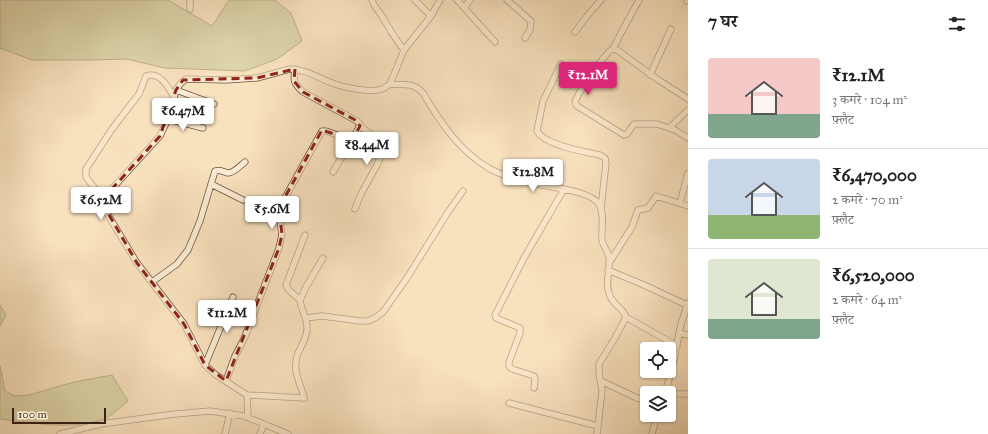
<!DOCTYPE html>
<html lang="hi">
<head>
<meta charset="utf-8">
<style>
  :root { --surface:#fff; --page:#f6f6f6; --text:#202124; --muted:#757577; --line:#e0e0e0; --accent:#db2777 }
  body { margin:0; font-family:"IM FELL Great Primer","Noto Serif Devanagari",serif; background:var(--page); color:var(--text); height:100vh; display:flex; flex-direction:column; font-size:15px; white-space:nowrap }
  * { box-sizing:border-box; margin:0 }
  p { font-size:13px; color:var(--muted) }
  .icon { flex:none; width:22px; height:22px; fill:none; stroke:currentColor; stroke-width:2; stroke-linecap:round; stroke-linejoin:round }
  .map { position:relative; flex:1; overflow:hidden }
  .side { display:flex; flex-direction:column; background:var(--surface); width:300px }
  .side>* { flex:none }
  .controls { position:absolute; left:640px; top:342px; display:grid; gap:8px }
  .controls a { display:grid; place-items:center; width:36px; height:36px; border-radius:4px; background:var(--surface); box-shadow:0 1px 3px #0004; font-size:20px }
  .scale { position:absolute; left:12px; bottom:10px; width:94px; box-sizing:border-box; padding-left:4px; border:2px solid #3c2115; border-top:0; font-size:11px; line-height:14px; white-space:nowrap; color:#3c2115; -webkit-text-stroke:3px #faecd4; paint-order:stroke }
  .price { position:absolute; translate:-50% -34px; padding:0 9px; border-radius:4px; background:#fff; color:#222; font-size:13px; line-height:26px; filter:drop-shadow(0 1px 2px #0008) }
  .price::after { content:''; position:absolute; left:50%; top:24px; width:12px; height:9px; margin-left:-6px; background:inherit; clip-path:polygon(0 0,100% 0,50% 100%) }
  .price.current { background:var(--accent); color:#fff }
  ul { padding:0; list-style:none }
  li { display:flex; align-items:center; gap:12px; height:100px; padding:0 20px }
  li+li { border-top:1px solid var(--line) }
  li span { display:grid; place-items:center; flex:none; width:112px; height:80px; border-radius:4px; color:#555 }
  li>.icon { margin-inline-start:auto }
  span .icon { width:48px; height:48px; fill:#fffc; stroke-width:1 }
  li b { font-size:17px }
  h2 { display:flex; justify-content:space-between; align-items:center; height:48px; padding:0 20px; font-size:17px }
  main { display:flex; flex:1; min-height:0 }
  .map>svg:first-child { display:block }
</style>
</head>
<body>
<main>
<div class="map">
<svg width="688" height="434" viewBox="0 0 688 434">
  <rect width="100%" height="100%" fill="#f8e1bd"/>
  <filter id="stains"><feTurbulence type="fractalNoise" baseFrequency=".005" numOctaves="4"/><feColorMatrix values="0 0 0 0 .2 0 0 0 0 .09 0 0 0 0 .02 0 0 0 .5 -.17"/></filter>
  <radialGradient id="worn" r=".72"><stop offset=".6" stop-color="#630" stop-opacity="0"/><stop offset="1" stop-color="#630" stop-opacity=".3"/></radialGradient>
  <!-- green -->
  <path fill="#bdc392" stroke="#7c7254" d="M0 0H168L212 26 229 0H275L291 13 302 41 277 59 245 71 164 68 127 59 94 60H32L0 48Z
    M0 305 6 315 0 326Z
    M0 366 5 391 15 396 29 395 74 382 112 375 128 401C121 406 113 415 106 418 74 431 33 423 0 419Z"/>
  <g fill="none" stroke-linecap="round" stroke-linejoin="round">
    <defs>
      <path id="minor" d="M190 0V9
        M372 0C374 7 378 10 382 16 389 28 395 39 404 50
        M415 0 431 16
        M440 0 431 16 404 50 390 84C403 86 412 81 423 93 440 122 459 151 490 169 504 176 521 181 536 184 551 187 590 191 599 204 605 214 601 229 602 240 603 246 608 251 609 257 611 269 604 283 610 296 613 304 623 308 626 317L615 338 599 364V373L602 391 597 434
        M457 0 495 42
        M507 0 531 21 530 30 525 38
        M687 1H688
        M464 8 470 0
        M575 32 587 16 601 0
        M613 49 620 35 639 0
        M561 64 543 101 537 131C544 145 585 152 600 155L605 158 606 163 601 208
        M295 69C293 81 294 84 303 92L357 121 360 124 357 131 333 172
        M650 75 671 29
        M176 90 214 104
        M174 97C168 87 160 71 146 76L139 94 112 129 86 169V177L96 190 102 205 137 263 184 324 205 365 216 375 247 395 248 417
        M688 99 657 79 617 50 613 49C605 52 578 93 575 102L577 106 624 135 627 134 634 124H657L675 130 688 138
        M168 119 203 128
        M669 128 688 110
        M211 184 243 200
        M101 201 160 136 168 119 176 90 181 83 186 79 226 80 257 78 290 69C306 69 320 79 335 84 346 88 371 93 382 89 385 88 387 86 390 84
        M680 203 688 173
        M355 209 361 194 377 165 384 147 380 141 360 126
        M609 263 632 227 638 210 648 208 656 196 688 206
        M608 270 644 285 687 305
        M152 282 177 264 188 250 200 221 215 171C220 169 223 172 228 173 234 173 241 165 245 162
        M300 300 289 290 286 285 305 235
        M626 317 677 346
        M306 318 322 316 360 321H368L375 318 383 312 407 278 448 212 463 191
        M679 333 688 335
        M205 365 233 297
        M226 381 235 356 244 339 279 248 282 234 279 216 281 205 322 131H326L352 140
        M601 381 637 398 647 400
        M534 388 535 379 534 376 512 369 509 366V362L520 333V328L496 318 495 315 524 258 564 189
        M665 393 672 369 681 324 688 303
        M669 394H688
        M247 395 304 398V396C299 382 292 368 298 353 302 345 306 339 307 330 308 318 301 311 300 300L306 287 323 258
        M509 403 598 426
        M60 434 101 424 175 414 210 411 244 416 288 434
        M225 434 230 413
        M260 434 264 424
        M652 434 657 415"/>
    </defs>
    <!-- minor casing -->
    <use href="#minor" stroke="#6b513f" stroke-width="7"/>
    <!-- minor -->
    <use href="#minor" stroke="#faecd4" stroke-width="5.5"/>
  </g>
  <!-- marked area -->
  <path d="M0 0H688V434H0ZM295 69 294 81 303 92 357 121 360 126 352 140 322 130 285 197 279 210 282 234 279 248 226 381 205 365 184 324 137 263 101 201 160 136 176 90 183 80 257 78Z" fill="#f8e1bd" fill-opacity=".55" fill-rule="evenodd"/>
  <path fill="none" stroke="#8f2418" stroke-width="3" stroke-dasharray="8 5" stroke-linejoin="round" d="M295 69 294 81 303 92 357 121 360 126 352 140 322 130 285 197 279 210 282 234 279 248 226 381 205 365 184 324 137 263 101 201 160 136 176 90 183 80 257 78Z"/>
  <rect width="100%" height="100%" filter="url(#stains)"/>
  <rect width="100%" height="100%" fill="url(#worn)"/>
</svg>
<div class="controls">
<a><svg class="icon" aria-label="locate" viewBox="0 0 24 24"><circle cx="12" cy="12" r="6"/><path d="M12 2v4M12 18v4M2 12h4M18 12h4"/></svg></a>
<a><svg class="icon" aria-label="layers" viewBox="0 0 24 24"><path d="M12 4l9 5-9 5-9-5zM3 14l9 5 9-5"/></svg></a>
</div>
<div class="scale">100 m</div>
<b class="price current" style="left:588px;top:96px">₹12.1M</b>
<b class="price" style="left:183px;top:132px">₹6.47M</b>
<b class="price" style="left:367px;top:166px">₹8.44M</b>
<b class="price" style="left:533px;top:193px">₹12.8M</b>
<b class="price" style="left:101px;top:221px">₹6.52M</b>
<b class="price" style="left:272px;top:230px">₹5.6M</b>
<b class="price" style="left:227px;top:334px">₹11.2M</b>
</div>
<section class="side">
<h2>7 घर<svg class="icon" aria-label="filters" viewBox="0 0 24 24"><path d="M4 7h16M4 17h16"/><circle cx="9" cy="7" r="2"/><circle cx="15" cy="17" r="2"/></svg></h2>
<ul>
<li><span style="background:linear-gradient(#f6c9c9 70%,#7fa58c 0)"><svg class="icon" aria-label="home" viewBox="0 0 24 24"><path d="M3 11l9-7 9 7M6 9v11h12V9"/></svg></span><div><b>₹12.1M</b><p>3 कमरे · 104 m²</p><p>फ़्लैट</p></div></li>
<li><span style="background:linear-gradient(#c9d6e8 70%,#8fb573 0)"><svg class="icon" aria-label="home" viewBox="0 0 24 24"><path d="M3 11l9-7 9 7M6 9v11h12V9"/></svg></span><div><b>₹6,470,000</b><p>2 कमरे · 70 m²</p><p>फ़्लैट</p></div></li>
<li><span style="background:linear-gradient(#dfe7d0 75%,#7fa58c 0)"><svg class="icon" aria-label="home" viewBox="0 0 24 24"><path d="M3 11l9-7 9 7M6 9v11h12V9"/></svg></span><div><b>₹6,520,000</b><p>2 कमरे · 64 m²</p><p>फ़्लैट</p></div></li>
</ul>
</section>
</main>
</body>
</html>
